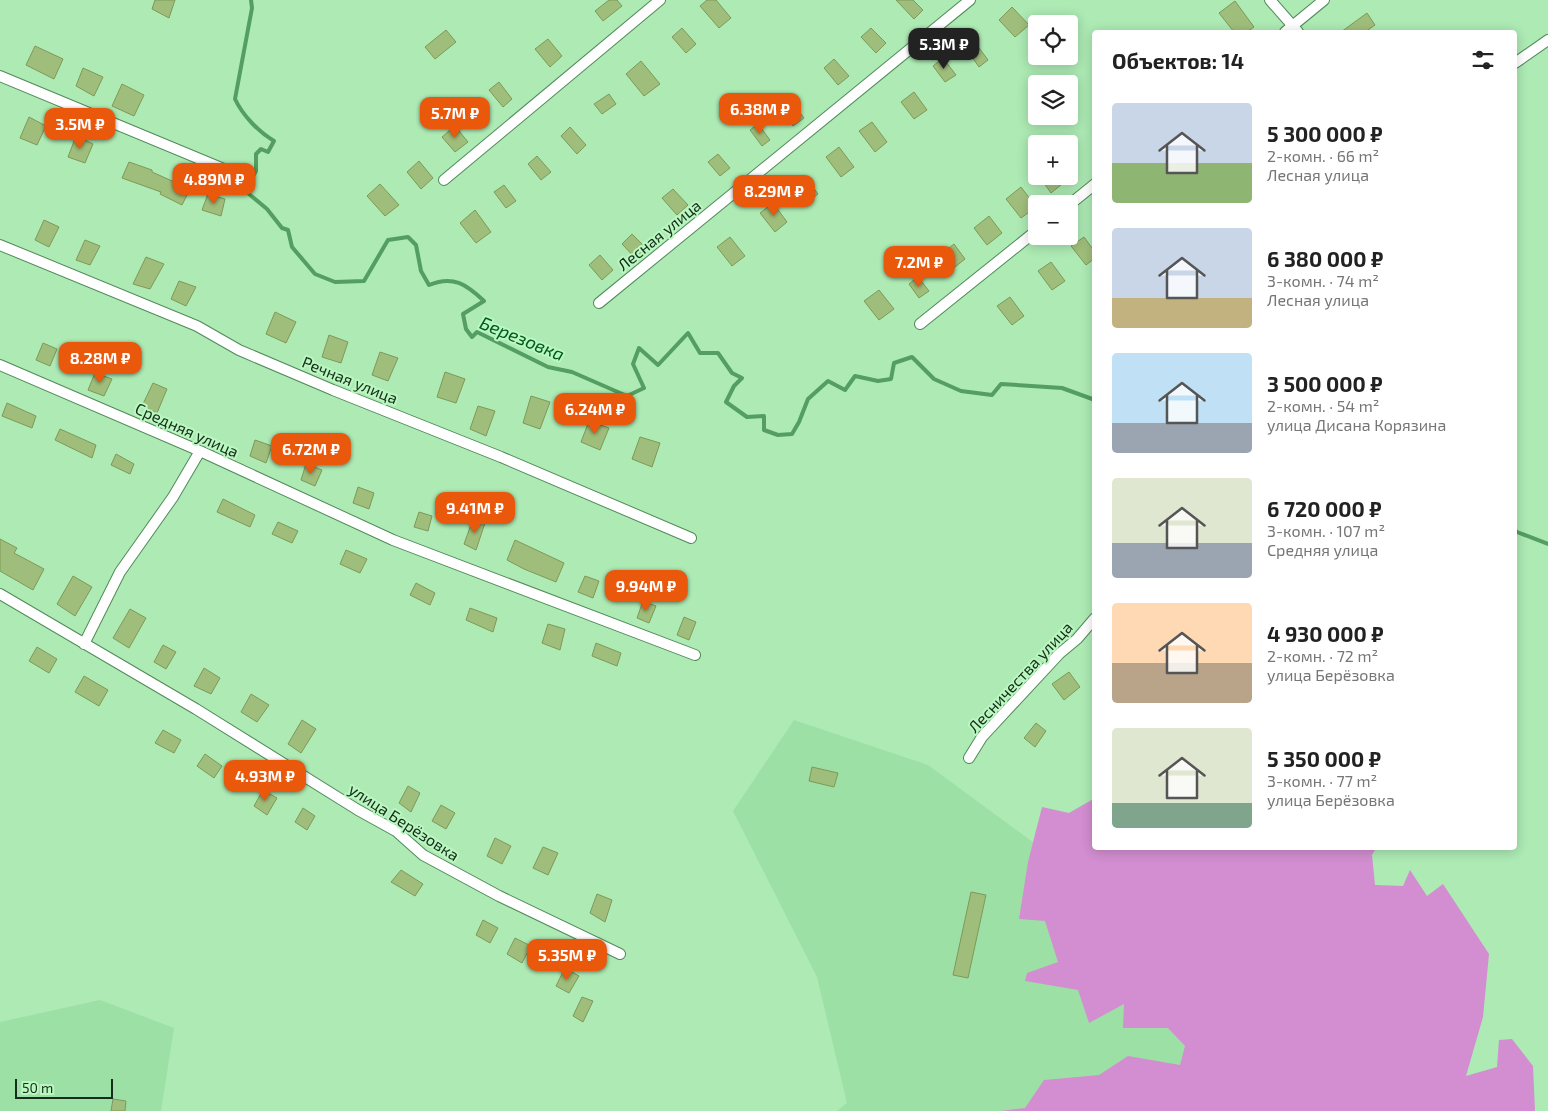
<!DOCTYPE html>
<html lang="ru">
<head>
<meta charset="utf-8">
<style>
  :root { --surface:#fff; --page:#f6f6f6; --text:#222; --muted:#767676; --accent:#ea580c }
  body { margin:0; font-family:"Exo 2",sans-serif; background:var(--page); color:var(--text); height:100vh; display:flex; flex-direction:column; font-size:19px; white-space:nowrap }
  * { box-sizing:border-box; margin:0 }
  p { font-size:16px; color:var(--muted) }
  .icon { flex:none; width:28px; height:28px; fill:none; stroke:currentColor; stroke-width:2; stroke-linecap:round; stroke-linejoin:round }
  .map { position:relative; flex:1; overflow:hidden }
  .sheet { position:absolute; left:1092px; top:30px; width:425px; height:820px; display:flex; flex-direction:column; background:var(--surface); border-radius:5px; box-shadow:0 2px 12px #0003 }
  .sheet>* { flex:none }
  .buttons { position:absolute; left:1028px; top:15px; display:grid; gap:10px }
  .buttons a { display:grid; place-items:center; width:50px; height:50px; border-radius:5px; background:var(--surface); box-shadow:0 2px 12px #0003; font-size:25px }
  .scale { position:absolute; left:15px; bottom:12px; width:98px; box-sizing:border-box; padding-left:5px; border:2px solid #152d19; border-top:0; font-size:14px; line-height:18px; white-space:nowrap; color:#152d19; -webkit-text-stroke:4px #baf7c1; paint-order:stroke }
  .price { position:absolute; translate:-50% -42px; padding:0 11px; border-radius:10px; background:var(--accent); color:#fff; font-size:16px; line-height:32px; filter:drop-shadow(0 1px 2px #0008) }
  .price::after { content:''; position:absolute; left:50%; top:30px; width:15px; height:11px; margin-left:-8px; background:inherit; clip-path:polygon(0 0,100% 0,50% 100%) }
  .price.current { background:#222; color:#fff }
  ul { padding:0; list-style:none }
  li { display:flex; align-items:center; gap:15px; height:125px; padding:0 20px }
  li span { display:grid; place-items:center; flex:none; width:140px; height:100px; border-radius:5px; color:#555 }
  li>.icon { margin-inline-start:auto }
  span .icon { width:60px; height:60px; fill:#fffc; stroke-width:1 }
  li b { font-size:21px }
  h2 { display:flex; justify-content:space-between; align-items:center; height:60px; padding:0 20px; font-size:21px }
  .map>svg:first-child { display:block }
</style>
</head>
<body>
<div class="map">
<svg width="1548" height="1111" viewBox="0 0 1548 1111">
  <rect width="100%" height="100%" fill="#adeab4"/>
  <!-- built -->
  <path fill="#9de0a6" d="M794 720 928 765 1087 882 1235 1066 1083 1111H837L847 1103 817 977 733 811Z
    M100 1000 174 1028 161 1111H0V1022Z"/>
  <!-- forest -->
  <path fill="#d28ed0" d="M1095 798V848H1376L1372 855 1375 885 1403 886 1410 870 1427 896 1443 884 1489 954 1483 1017 1466 1076 1497 1067 1499 1040 1512 1039 1533 1066 1535 1111H1000L1025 1108 1044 1080 1099 1075 1128 1056 1180 1065 1185 1046 1168 1028H1123L1124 1004 1089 1023 1078 990 1025 981 1027 973 1058 962 1045 921 1019 919 1028 862 1042 807 1069 813Z"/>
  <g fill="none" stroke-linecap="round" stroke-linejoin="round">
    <!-- stream -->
    <path stroke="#539e60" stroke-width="4" d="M251 0 252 8 235 99C243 116 259 132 274 141L268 152 261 149 256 154V171L249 183V194L267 209 282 228 288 230 292 247 315 274 335 282 364 281 388 240 408 237 416 245 421 271 429 285C453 275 466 284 484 301L463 314 466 329 472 337 477 332 548 367 572 372 627 396 644 388 633 364 639 348 658 365 688 333 700 353H718L732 373 742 378 734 386 726 402 747 417 764 416V430L778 435 792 434 799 422 808 399 828 381 845 390 855 376 878 381 891 379 894 363 912 357 934 379 961 391 992 395 1001 384 1062 388 1095 400
      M1515 530 1517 532 1548 544"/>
  </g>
  <!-- building -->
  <path fill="#a0be7b" stroke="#7d9958" d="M155 0H175L169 18 152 9Z
    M609 0H617L622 6 603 21 595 11Z
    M707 0H716L731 18 719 28 700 6Z
    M896 0H913L923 10 914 19Z
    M1235 1 1254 27 1247 32H1234L1219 13Z
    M1012 7 1029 25 1015 37 999 20Z
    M1367 13 1375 25 1365 32H1341Z
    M682 28 696 44 686 53 672 37Z
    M871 28 886 43 876 53 861 37Z
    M446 30 456 42 435 59 425 47Z
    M971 37 988 60 979 67 962 43Z
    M548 39 562 56 550 67 535 49Z
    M35 46 63 59 54 79 26 65Z
    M943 58 956 75 945 82 933 66Z
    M834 59 849 76 838 85 824 68Z
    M641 61 660 84 644 96 626 74Z
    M83 68 103 77 94 96 76 86Z
    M499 82 512 99 503 107 489 90Z
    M122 84 144 95 134 116 112 106Z
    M914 92 927 110 914 119 901 102Z
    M609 94 616 104 602 114 594 104Z
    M793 104 804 118 793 126 783 112Z
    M29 117 46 126 37 145 20 138Z
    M872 122 887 142 875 152 859 131Z
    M758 124 770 140 762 146 750 130Z
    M455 126 468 142 455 152 442 137Z
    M570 127 586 145 577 154 561 136Z
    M76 136 93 144 85 163 68 157Z
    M839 147 854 167 841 177 826 157Z
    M718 154 730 168 720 176 708 162Z
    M537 156 551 172 541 180 528 164Z
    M419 161 433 178 421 189 407 172Z
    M129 162 152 170V172L190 189 182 205 160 194 161 192 122 178Z
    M804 175 818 194 805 204 790 186Z
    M1039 176H1072L1051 193Z
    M380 184 399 205 385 216 367 196Z
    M504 185 516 201 506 208 494 192Z
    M1021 187 1036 207 1021 218 1006 199Z
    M673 189 688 205 677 215 662 198Z
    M208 194 225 199 221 216 202 210Z
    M773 203 787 222 775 232 760 213Z
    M475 210 491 232 476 243 460 223Z
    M989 216 1002 233 987 245 974 228Z
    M44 220 59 227 49 247 35 240Z
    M632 234 649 251 638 261 622 244Z
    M730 237 745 256 732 266 717 247Z
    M1084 237 1095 252V258L1086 265 1071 246Z
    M85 240 100 246 90 265 76 260Z
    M954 244 965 259 950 271 939 256Z
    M600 255 613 270 602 280 589 265Z
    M146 257 164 264 150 289 133 284Z
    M1051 262 1065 281 1052 290 1038 271Z
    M918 277 929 291 919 298 909 284Z
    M179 281 196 287 186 306 171 299Z
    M879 290 894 309 879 320 864 301Z
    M1010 297 1024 316 1012 325 997 306Z
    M275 312 296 322 286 343 266 334Z
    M329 335 348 342 341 363 322 357Z
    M43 343 57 349 50 366 36 360Z
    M380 352 398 358 388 381 372 375Z
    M445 372 465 379 456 403 437 397Z
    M95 373 112 379 104 396 88 390Z
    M153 383 167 389 157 413 142 406Z
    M531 396 550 402 540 429 523 423Z
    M7 403 36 416 32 428 2 416Z
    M478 406 495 411 486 436 470 429Z
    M589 421 609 428 600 450 581 442Z
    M60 429 96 445 92 458 55 440Z
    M640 437 660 443 652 467 632 459Z
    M255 440 272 446 266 463 250 456Z
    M116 454 134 464 130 474 111 465Z
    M306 464 322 470 315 486 301 480Z
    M358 487 374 493 369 509 353 503Z
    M223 499 255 515 250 527 217 512Z
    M419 512 432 516 428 531 414 527Z
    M473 519 485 523 476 550 464 544Z
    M278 522 298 531 292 543 272 534Z
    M0 539 17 548 14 553 44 569 33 590 0 571Z
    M515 540 564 563 556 582 524 569 507 560Z
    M346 550 367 559 360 573 340 564Z
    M73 576 92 587 75 616 57 604Z
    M585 576 599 581 593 598 578 592Z
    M416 583 435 593 430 605 410 595Z
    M643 601 656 606 649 623 637 618Z
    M470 608 497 618 493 632 466 620Z
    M130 609 146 618 129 648 113 638Z
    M684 617 696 622 689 640 677 635Z
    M548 624 565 629 560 650 542 643Z
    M596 643 621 653 617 666 592 656Z
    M163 645 176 652 166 669 154 662Z
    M37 647 57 659 49 673 29 661Z
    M204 668 220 678 211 694 194 686Z
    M1069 672 1080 687 1064 700 1052 684Z
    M84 676 108 690 99 706 75 692Z
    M251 694 269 705 257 722 241 712Z
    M302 720 316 729 301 753 288 744Z
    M1036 723 1046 731 1035 747 1024 738Z
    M163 730 181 740 174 753 155 743Z
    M205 754 222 766 214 778 197 766Z
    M812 767 838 773 834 787 809 781Z
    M408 786 420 793 411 812 399 803Z
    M263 790 277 798 267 815 254 806Z
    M441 805 455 813 446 829 432 821Z
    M303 808 315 816 307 830 295 822Z
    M495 838 511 846 502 864 487 856Z
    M543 847 558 853 548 875 533 868Z
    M401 870 423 884 415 896 391 882Z
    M971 892 986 895 968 978 953 975Z
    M597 894 612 900 605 922 590 913Z
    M483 920 498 928 490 943 476 935Z
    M515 938 531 946 522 963 507 954Z
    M565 968 579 976 569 993 556 986Z
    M582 997 593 1001 583 1022 573 1016Z
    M113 1099 126 1101 125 1111H111Z"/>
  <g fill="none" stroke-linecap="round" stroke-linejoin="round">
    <defs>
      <path id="minor" d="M1270 0 1298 32
        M1285 32 1324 0
        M1515 63 1548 40
        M0 76 236 174
        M444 180 660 0
        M1069 205 1095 184
        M0 245 197 326 239 350 333 390 501 457 691 538
        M599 303 970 0
        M920 324 1036 231
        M0 365 200 451 393 540 695 655
        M0 594 196 709 358 810 396 831 423 855 499 896 620 954
        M84 644 120 572 173 497 200 451
        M969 758 982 737 1059 654 1077 639 1095 618"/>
    </defs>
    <!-- minor casing -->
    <use href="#minor" stroke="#518a5a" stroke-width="12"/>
    <!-- minor -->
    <use href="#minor" stroke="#fff" stroke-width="10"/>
  </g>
  <g text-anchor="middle" stroke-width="4" stroke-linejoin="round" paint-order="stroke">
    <!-- street labels -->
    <g font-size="16" fill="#152d19" stroke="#baf7c1">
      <text transform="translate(659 235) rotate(-39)" y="6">Лесная улица</text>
      <text transform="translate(350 380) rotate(22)" y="6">Речная улица</text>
      <text transform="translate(187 430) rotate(24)" y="6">Средняя улица</text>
      <text transform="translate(1020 677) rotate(-47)" y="6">Лесничества улица</text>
      <text transform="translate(404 822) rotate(33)" y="6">улица Берёзовка</text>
    </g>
    <!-- water labels -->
    <g font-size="18" font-style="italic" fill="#00591e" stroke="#baf7c1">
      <text transform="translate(522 339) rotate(22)" y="6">Березовка</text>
    </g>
  </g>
</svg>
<div class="buttons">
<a><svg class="icon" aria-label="locate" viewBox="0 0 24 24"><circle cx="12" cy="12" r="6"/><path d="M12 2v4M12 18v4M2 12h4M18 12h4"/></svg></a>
<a><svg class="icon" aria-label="layers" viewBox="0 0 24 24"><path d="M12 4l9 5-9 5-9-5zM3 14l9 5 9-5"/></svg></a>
<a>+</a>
<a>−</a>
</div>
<div class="scale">50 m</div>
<b class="price current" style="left:944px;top:70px">5.3M ₽</b>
<b class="price" style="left:760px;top:135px">6.38M ₽</b>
<b class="price" style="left:455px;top:139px">5.7M ₽</b>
<b class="price" style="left:80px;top:150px">3.5M ₽</b>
<b class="price" style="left:214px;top:205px">4.89M ₽</b>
<b class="price" style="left:774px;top:217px">8.29M ₽</b>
<b class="price" style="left:919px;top:288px">7.2M ₽</b>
<b class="price" style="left:100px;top:384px">8.28M ₽</b>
<b class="price" style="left:595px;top:435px">6.24M ₽</b>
<b class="price" style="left:311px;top:475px">6.72M ₽</b>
<b class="price" style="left:475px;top:534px">9.41M ₽</b>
<b class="price" style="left:646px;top:612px">9.94M ₽</b>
<b class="price" style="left:265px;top:802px">4.93M ₽</b>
<b class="price" style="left:567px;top:981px">5.35M ₽</b>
<section class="sheet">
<h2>Объектов: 14<svg class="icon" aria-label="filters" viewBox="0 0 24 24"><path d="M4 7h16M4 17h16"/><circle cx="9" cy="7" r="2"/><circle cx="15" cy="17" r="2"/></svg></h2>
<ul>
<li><span style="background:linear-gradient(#c9d6e8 60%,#8fb573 0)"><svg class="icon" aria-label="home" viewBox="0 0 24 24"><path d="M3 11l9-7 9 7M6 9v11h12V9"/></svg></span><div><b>5 300 000 ₽</b><p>2-комн. · 66 m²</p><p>Лесная улица</p></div></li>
<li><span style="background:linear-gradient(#c9d6e8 70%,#c2b280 0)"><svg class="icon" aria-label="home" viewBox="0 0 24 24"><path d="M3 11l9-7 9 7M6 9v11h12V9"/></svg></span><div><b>6 380 000 ₽</b><p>3-комн. · 74 m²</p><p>Лесная улица</p></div></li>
<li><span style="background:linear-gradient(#bfe0f5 70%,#9aa5b1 0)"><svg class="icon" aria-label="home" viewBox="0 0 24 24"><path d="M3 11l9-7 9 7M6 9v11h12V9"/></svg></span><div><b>3 500 000 ₽</b><p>2-комн. · 54 m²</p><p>улица Дисана Корязина</p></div></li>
<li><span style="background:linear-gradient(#dfe7d0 65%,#9aa5b1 0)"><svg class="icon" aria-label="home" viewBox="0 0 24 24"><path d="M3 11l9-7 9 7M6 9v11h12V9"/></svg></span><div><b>6 720 000 ₽</b><p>3-комн. · 107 m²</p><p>Средняя улица</p></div></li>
<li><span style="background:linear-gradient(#ffd9b3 60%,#b9a48a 0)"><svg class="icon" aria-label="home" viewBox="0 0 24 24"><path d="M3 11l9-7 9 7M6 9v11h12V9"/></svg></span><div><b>4 930 000 ₽</b><p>2-комн. · 72 m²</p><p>улица Берёзовка</p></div></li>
<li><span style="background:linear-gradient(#dfe7d0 75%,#7fa58c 0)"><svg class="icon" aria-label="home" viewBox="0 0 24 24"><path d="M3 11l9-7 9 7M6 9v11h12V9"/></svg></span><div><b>5 350 000 ₽</b><p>3-комн. · 77 m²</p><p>улица Берёзовка</p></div></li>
</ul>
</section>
</div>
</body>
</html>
